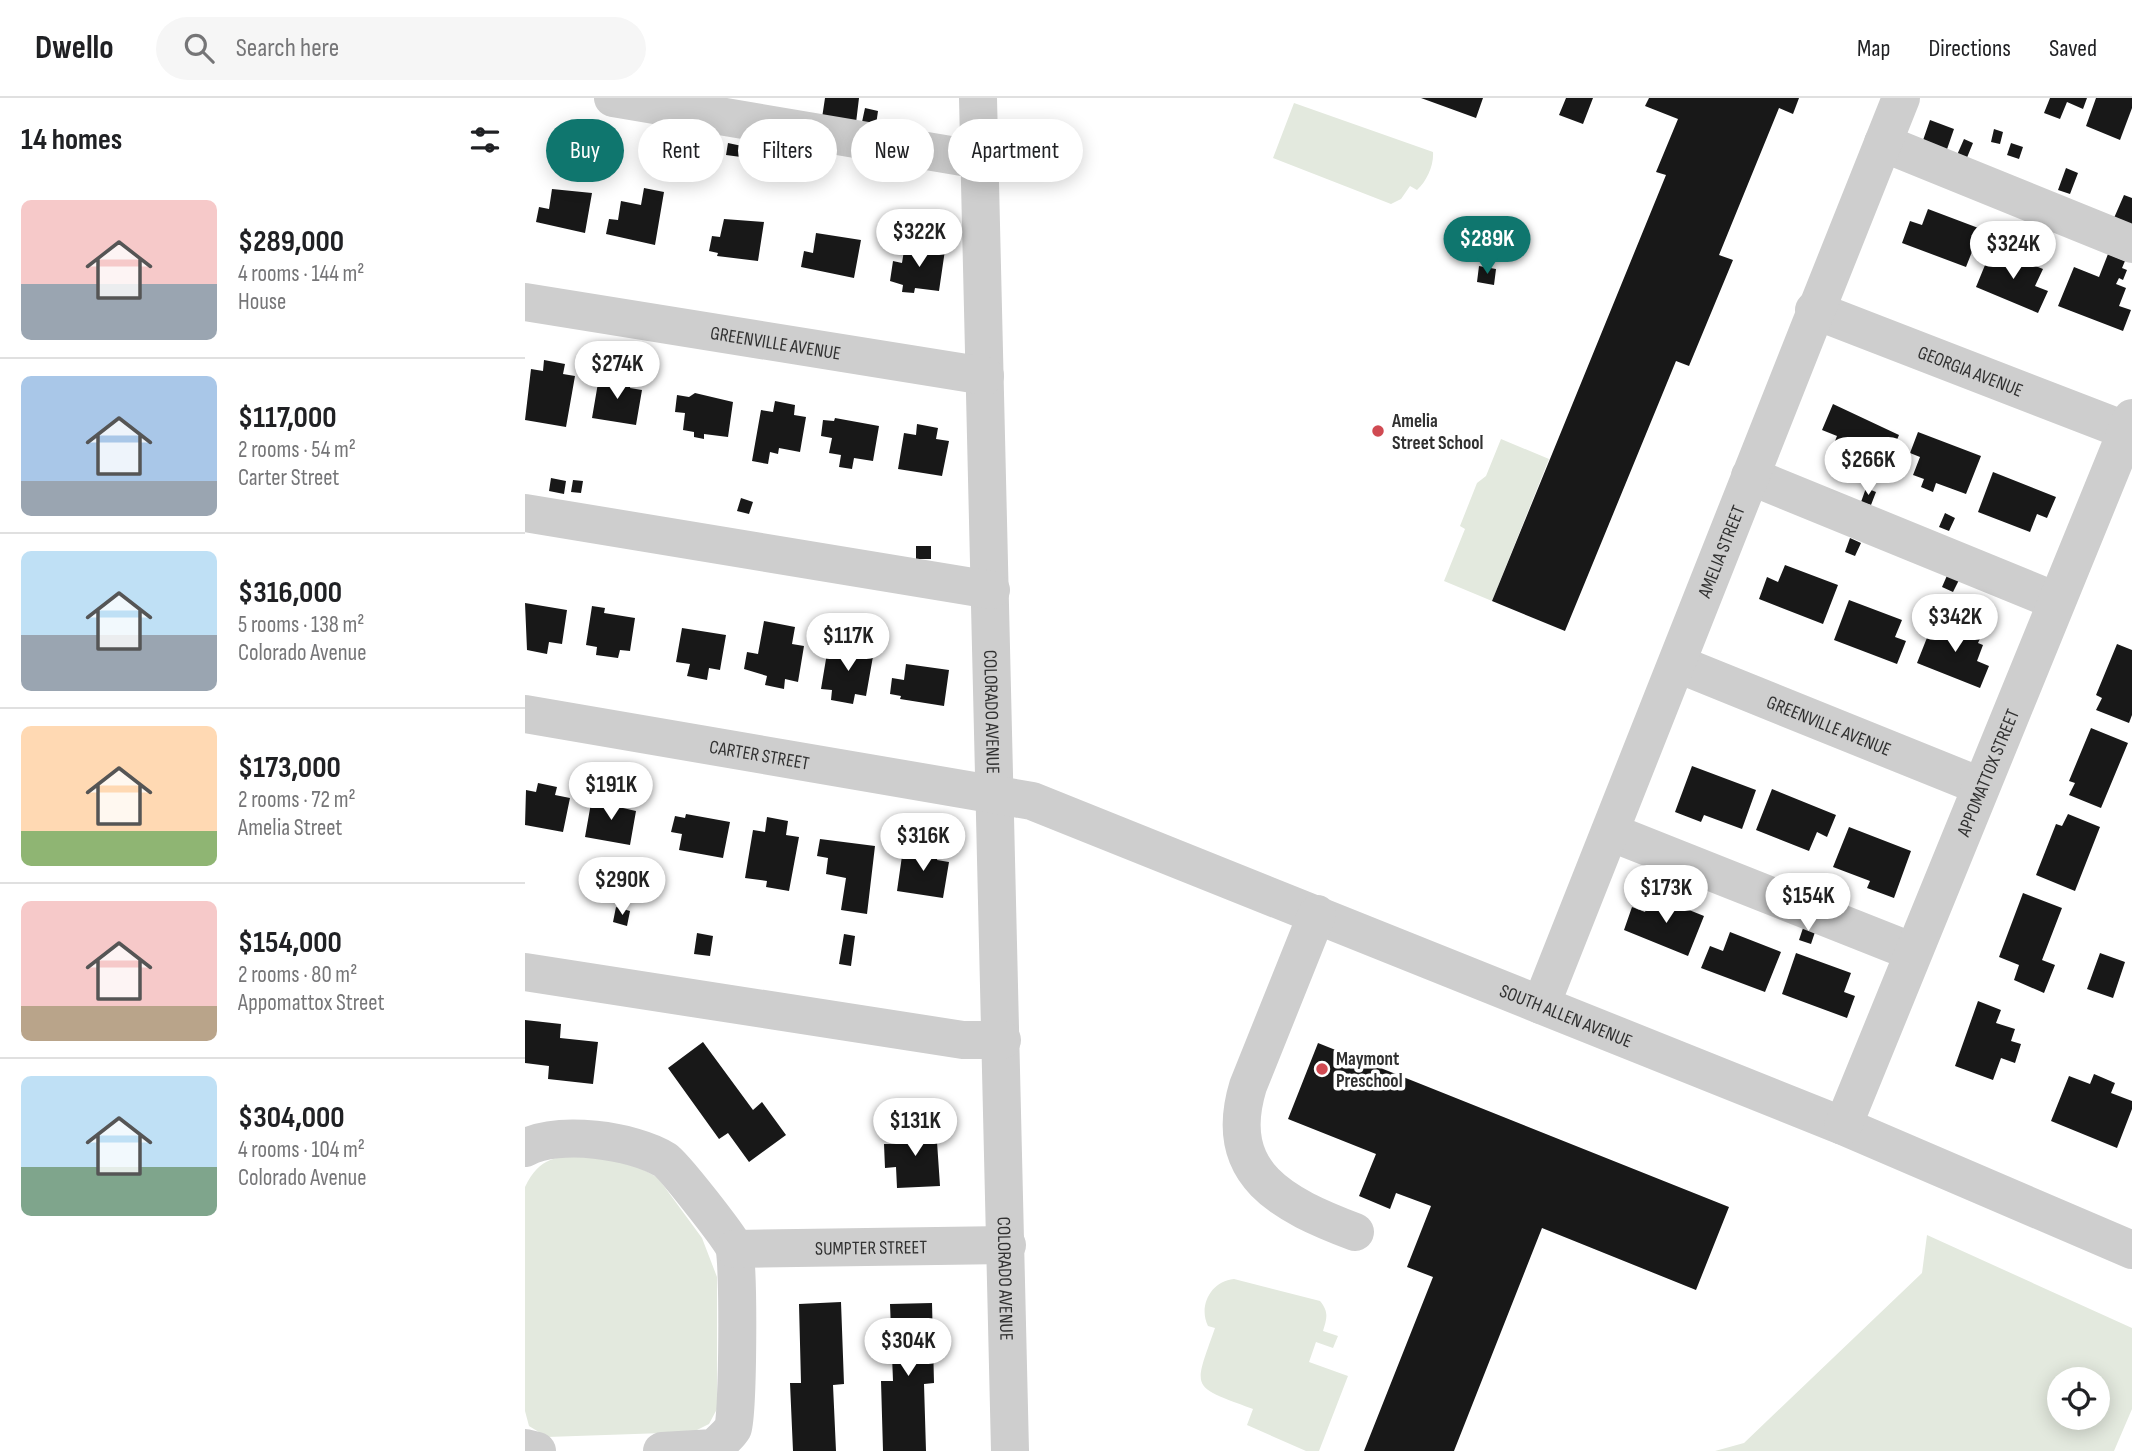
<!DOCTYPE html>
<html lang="en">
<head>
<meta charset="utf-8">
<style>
  :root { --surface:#fff; --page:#f6f6f6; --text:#202124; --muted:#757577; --line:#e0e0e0; --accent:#0f766e }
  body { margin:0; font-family:"Sofia Sans Condensed",sans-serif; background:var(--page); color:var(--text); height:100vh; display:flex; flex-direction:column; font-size:26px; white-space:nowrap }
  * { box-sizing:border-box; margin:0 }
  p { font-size:23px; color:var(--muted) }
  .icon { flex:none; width:38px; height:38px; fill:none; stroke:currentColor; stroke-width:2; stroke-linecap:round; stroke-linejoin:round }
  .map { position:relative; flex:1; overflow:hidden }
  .sheet { display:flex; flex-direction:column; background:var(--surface); width:525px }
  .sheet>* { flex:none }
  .top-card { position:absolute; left:21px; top:21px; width:665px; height:63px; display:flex; gap:14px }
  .fabs { position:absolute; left:1522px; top:1269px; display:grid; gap:14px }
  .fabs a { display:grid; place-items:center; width:63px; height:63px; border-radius:50%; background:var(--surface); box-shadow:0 4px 18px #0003; font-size:35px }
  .price { position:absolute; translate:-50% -60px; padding:0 16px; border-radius:24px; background:#fff; color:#222; font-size:23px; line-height:46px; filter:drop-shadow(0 2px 4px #0008) }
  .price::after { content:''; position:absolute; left:50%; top:42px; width:21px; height:16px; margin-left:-10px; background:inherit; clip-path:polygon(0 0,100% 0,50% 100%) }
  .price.selected { background:var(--accent); color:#fff }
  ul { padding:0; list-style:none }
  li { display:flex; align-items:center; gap:21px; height:175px; padding:0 21px }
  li+li { border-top:2px solid var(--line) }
  li span { display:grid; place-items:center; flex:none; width:196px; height:140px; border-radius:10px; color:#555 }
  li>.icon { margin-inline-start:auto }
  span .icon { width:84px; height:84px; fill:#fffc; stroke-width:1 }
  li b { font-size:30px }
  h2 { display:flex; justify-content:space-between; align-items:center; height:84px; padding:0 21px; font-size:30px }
  .chip { padding:0 24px; border-radius:32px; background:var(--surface); box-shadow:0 4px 18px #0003; font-size:24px; line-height:63px }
  .chip.selected { background:var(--accent); color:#fff }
  header { display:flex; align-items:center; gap:42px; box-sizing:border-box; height:98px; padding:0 35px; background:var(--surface); border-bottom:2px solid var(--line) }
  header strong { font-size:33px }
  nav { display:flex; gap:38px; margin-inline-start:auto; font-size:24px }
  .search { width:490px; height:63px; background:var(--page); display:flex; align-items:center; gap:18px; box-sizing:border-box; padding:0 24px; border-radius:38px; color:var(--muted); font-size:26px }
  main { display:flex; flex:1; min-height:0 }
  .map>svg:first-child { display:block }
</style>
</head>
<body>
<header>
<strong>Dwello</strong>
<div class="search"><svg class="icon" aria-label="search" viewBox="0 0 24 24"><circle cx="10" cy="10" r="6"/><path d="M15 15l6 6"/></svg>Search here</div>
<nav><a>Map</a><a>Directions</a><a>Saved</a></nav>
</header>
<main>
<section class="sheet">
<h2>14 homes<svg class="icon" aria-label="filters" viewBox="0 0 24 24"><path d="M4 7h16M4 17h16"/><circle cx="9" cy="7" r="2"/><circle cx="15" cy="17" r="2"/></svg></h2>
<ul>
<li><span style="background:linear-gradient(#f6c9c9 60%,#9aa5b1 0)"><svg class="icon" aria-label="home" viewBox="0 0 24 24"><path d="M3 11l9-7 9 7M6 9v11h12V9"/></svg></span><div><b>$289,000</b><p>4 rooms · 144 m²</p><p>House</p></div></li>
<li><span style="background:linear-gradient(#a9c7e8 75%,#9aa5b1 0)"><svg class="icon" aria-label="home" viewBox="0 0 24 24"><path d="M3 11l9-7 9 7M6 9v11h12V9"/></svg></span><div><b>$117,000</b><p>2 rooms · 54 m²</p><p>Carter Street</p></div></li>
<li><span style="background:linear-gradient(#bfe0f5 60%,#9aa5b1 0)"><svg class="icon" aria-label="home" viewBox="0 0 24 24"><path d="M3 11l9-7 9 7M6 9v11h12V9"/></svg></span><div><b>$316,000</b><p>5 rooms · 138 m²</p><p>Colorado Avenue</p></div></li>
<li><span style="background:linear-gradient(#ffd9b3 75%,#8fb573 0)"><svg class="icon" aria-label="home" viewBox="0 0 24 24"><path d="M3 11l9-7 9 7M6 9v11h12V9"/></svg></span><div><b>$173,000</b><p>2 rooms · 72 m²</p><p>Amelia Street</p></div></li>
<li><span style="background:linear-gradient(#f6c9c9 75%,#b9a48a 0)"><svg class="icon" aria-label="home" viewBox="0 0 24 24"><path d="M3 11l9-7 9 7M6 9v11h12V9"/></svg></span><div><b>$154,000</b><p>2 rooms · 80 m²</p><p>Appomattox Street</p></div></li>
<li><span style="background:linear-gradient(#bfe0f5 65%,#7fa58c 0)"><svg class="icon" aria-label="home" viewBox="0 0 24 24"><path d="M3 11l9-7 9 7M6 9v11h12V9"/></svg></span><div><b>$304,000</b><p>4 rooms · 104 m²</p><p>Colorado Avenue</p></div></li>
</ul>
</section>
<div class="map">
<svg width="1607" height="1353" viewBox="0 0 1607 1353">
  <rect width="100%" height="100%" fill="#fff"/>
  <!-- green -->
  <path fill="#e3e9de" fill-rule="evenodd" d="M769 5 908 54C909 67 902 83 892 92L885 88 876 101 866 106 748 60Z
    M976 341 1024 361 967 503 919 483 940 431 935 428 952 385 961 378Z
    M64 1056 107 1065 133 1080 177 1140 192 1179V1311L184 1326 168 1334 22 1339 4 1328 0 1313V1089C15 1058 31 1059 64 1056Z
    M1402 1137 1607 1230V1311L1589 1353H1190L1219 1345 1397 1175ZM1573 1281V1320H1535V1281Z
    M709 1181 795 1203C804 1214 802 1220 798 1233L813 1238 808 1250 791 1244 784 1264 823 1278 794 1353H781L722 1327 728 1311C665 1287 668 1293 690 1230L683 1228C673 1208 686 1183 709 1181Z"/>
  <!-- building -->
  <path fill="#181818" d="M300 0H334L331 25 297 20Z
    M896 0H958L951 20Z
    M1041 0H1068L1058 26 1034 17Z
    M1124 0H1274L1268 16 1254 10 1194 157 1208 162 1164 268 1151 263 1040 533 967 503 1141 77 1131 74 1153 21 1120 8Z
    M1525 0H1562L1558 11 1542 4 1535 21 1519 15Z
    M1571 0H1607V10L1595 42 1561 28Z
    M340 10 353 13 351 27 337 24Z
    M1405 22 1429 31 1420 57 1396 48Z
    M1469 31 1478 34 1475 46 1466 44Z
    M1439 41 1448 45 1441 62 1432 57Z
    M203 45 217 48 216 59 201 57Z
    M1486 45 1498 49 1494 61 1482 57Z
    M1541 70 1553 75 1545 96 1533 92Z
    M119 90 139 94 130 147 81 136 84 121 93 122 96 103 116 107Z
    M27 91 67 95 60 135 11 124 14 109 24 111Z
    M1599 97 1607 100V127L1589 120Z
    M1403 111 1456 131 1441 169 1377 145 1385 123 1397 127Z
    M199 121 239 124 233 163 192 158 193 155 184 153 187 138 195 139Z
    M291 135 336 142 329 180 276 169 279 153 288 155Z
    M380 146 420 152 414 193 390 190 389 195 377 194 378 187 365 183 368 163 377 165Z
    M1467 150 1518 171 1510 188 1523 193 1513 215 1451 189Z
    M1583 156 1600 163 1597 170 1602 172 1598 182 1594 180 1591 186 1601 190 1594 208 1606 212 1598 233 1533 208 1549 169 1574 179Z
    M954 168 971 171 969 187 952 184Z
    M19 262 40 266 38 276 50 278 41 329 0 322 6 271 18 273Z
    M87 276 107 279 105 290 117 292 111 327 67 320 73 285 84 287Z
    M170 295 208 304 203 339 179 336V341L169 339V334L158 332 160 315 150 314 152 297 164 299Z
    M250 303 270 307 269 317 281 319 275 354 254 350 253 356 245 354 243 366 227 363 236 312 248 314Z
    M1308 306 1374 337 1358 375 1330 363 1327 370 1315 365 1317 359 1306 353 1312 338 1297 332Z
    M310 320 354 328 348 363 329 360 327 371 314 369 316 357 304 355 307 340 296 338 298 322 309 323Z
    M392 326 413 330 411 341 424 343 417 378 373 371 379 335 391 337Z
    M1393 334 1456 358 1441 396 1411 385 1408 394 1396 389 1399 381 1388 377 1395 359 1385 355Z
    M1468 374 1531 399 1522 420 1512 416 1505 434 1453 414Z
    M26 380 41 383 39 396 24 393Z
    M48 382 58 383 56 395 46 394Z
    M1341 390 1351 394 1346 407 1336 404Z
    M216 400 228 404 224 416 212 413Z
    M1420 415 1430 420 1424 433 1414 429Z
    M1325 440 1336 445 1330 458 1320 454Z
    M391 448H406V461H391Z
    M1260 467 1313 487 1298 526 1234 501 1242 479 1253 484Z
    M1424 473 1436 478 1428 494 1417 489Z
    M1324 502 1377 522 1370 539 1381 543 1372 566 1309 542Z
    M0 505 42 512 37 546 24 544 22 556 2 552Z
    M67 508 80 510 79 515 110 520 105 553 95 552 93 560 71 557 72 549 61 547Z
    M239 523 270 529 267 546 279 548 273 584 260 581 259 591 240 587 242 578 219 571 222 554 233 556Z
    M1438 524 1459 532 1453 545 1458 547 1452 563 1464 568 1455 590 1392 565 1407 527 1433 537Z
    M157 530 201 537 195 572 184 570 182 582 162 578 165 566 151 564Z
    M334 545 350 547 341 598 330 596 328 606 306 602 307 592 296 591 302 555 313 557 314 548 333 552Z
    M1592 546 1607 552V617L1604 625 1571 612 1577 600 1571 597Z
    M381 566 424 572 419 608 375 601 376 598 365 596 367 580 379 582Z
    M1566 630 1603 645 1576 710 1544 697 1550 685 1544 683Z
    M1167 668 1231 692 1217 731 1179 717 1176 724 1150 714Z
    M13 685 32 689 30 697 45 700 38 734 0 727 1 692 11 694Z
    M1247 691 1311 717 1302 739 1292 734 1284 753 1231 732Z
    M81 698 100 701 98 710 111 713 105 747 60 739 66 705 80 707Z
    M161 716 205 724 198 760 154 752 157 736 146 734 150 718 160 720Z
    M1543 716 1575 729 1550 793 1511 777 1531 726 1537 728Z
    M242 719 263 723 261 737 274 739 264 793 241 789 242 783 220 780 228 732 240 734Z
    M1324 729 1386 753 1369 800 1342 790 1345 783 1308 769Z
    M295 741 350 748 342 816 316 812 321 780 301 776 303 760 292 758Z
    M390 747 414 751 412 762 424 764 418 800 372 793 377 758 388 760Z
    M1498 795 1537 810 1517 862 1530 867 1519 895 1489 882 1494 867 1474 859Z
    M1127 797 1179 818 1163 858 1099 832 1107 809 1120 814Z
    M91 809 105 813 102 828 88 824Z
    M1280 824 1292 828 1286 846 1274 842Z
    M1205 834 1256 854 1240 894 1176 870 1185 848 1198 853Z
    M172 835 188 838 185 858 169 856Z
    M319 836 330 838 326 868 314 866Z
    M1271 855 1326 875 1319 894 1330 898 1322 920 1257 896Z
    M1575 855 1600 864 1588 900 1562 891Z
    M1453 903 1476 912 1471 925 1490 931 1486 943 1496 946 1490 965 1476 960 1468 982 1430 968Z
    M0 922 36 926 35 940 73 944 68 986 23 981 24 968 0 965Z
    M178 944 228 1012 237 1004 261 1037 224 1064 203 1035 194 1041 143 970Z
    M793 945 1204 1109 1171 1192 1017 1130 929 1353H839L908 1179 882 1169 906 1108 871 1095 865 1111 834 1098 851 1056 763 1021Z
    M1569 976 1590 985 1586 995 1607 1003V1011L1592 1050 1526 1023 1544 978 1565 986Z
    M411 1029 415 1088 372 1090 371 1069 360 1070 359 1046H372L371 1032Z
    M316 1204 319 1286 308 1287 311 1353H268L265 1285H276L274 1206Z
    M407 1205 409 1285 399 1286 401 1353H358L356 1283H368L365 1206Z"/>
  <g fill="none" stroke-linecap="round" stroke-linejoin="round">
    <!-- minor -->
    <g stroke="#cecece" stroke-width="38">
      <path d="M88 0 455 62"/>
      <path id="s1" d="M453 0 485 1353"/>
      <path d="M1358 45 1607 146"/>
      <path id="s2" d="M0 204 460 278"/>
      <path id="s3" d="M1289 212 1602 333"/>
      <path d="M1225 378 1531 503"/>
      <path d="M0 415 466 492"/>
      <path id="s4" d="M1153 566 1455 688"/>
      <path id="s5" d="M0 616 507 703 1318 1028 1607 1152"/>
      <path d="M1085 734 1388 854"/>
      <path d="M792 816 723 988C696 1077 759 1107 830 1134"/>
      <path d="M0 874 438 942H477"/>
      <path id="s6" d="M1016 907C1136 605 1255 302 1376 0"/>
      <path id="s7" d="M1318 1028 1607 320"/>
      <path d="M0 1050C33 1032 108 1042 140 1062 149 1068 203 1137 209 1149 214 1159 213 1319 208 1330 204 1337 195 1344 189 1350L137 1353"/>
      <path id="s8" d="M210 1151 482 1147"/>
      <path d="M0 1350 12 1353"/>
    </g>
  </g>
  <!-- markers -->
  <g fill="#d04a52" stroke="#fff" stroke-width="2.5">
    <circle cx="853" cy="333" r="7"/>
    <circle cx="797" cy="971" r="7"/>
  </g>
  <g text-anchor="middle" stroke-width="7" stroke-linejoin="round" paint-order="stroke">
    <!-- street labels -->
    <g font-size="19" fill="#313131" stroke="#fff">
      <text dy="7" stroke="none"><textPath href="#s2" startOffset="254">GREENVILLE AVENUE</textPath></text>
      <text dy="7" stroke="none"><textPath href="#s3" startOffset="168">GEORGIA AVENUE</textPath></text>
      <text dy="7" stroke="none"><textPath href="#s6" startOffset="488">AMELIA STREET</textPath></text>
      <text dy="7" stroke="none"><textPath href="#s1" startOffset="614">COLORADO AVENUE</textPath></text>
      <text dy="7" stroke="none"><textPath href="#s4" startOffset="163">GREENVILLE AVENUE</textPath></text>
      <text dy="7" stroke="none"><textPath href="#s5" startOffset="238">CARTER STREET</textPath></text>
      <text dy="7" stroke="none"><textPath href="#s7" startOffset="382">APPOMATTOX STREET</textPath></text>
      <text dy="7" stroke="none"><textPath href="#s5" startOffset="1090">SOUTH ALLEN AVENUE</textPath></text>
      <text dy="7" stroke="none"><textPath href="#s8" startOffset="136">SUMPTER STREET</textPath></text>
      <text dy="7" stroke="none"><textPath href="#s1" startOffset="1181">COLORADO AVENUE</textPath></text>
    </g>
    <!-- poi labels -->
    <g font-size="19" font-weight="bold" fill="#313131" stroke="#fff" text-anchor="start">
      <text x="867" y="329">Amelia<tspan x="867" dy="22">Street School</tspan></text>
      <text x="811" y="967">Maymont<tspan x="811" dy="22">Preschool</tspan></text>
    </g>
  </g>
</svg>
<div class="fabs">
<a><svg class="icon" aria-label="locate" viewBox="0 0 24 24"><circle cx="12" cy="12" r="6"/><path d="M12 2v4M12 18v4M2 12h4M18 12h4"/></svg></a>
</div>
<b class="price" style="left:394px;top:171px">$322K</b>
<b class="price selected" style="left:962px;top:178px">$289K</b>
<b class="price" style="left:1488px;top:183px">$324K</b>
<b class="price" style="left:92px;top:303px">$274K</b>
<b class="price" style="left:1343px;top:399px">$266K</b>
<b class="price" style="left:1430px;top:556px">$342K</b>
<b class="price" style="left:323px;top:575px">$117K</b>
<b class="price" style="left:86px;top:724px">$191K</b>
<b class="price" style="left:398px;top:775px">$316K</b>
<b class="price" style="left:97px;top:819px">$290K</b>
<b class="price" style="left:1141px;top:827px">$173K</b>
<b class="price" style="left:1283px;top:835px">$154K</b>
<b class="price" style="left:390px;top:1060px">$131K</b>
<b class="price" style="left:383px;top:1280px">$304K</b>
<div class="top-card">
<a class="chip selected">Buy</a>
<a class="chip">Rent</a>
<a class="chip">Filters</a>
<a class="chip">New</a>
<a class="chip">Apartment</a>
</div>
</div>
</main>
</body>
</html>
